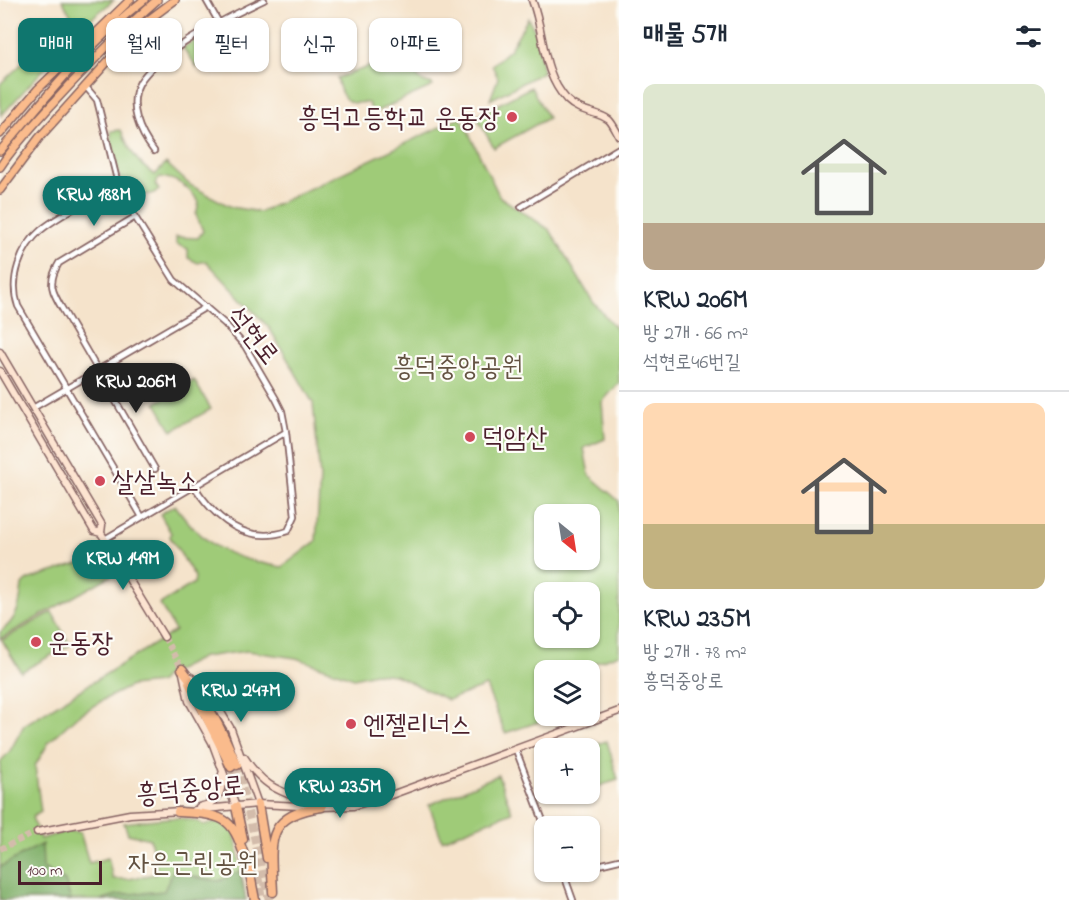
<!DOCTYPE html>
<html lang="ko">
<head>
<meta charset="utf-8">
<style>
  :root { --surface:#fff; --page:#f2f2f3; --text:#1f2937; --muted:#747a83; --line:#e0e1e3; --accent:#0f766e }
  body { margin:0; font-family:"Indie Flower","Poor Story",sans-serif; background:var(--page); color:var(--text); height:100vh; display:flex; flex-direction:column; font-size:22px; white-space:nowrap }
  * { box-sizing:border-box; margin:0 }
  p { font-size:20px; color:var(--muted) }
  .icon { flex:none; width:33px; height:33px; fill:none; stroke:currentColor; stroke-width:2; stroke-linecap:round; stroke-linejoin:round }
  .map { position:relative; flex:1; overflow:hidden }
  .sheet { display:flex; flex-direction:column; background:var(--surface); width:450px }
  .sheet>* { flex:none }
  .banner { position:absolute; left:18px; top:18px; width:510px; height:54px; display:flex; gap:12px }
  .needle { width:39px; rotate:150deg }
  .controls { position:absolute; left:534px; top:504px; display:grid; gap:12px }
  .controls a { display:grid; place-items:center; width:66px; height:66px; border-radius:12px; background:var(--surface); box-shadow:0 2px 4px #0004; font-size:30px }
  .scale { position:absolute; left:18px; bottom:15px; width:84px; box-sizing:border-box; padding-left:6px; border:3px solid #4a1f2b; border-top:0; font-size:16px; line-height:21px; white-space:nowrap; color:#4a1f2b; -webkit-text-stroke:4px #fdfcf7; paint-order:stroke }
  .price { position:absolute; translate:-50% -51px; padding:0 14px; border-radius:21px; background:var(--accent); color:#fff; font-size:20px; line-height:39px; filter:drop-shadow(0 2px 3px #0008) }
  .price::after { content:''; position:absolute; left:50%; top:36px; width:18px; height:14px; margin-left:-9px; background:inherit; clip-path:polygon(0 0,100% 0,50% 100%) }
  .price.active { background:#222; color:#fff }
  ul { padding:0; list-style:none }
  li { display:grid; align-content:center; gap:12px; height:318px; padding:0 24px }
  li+li { border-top:2px solid var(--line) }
  li span { display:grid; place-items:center; height:186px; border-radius:12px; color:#555 }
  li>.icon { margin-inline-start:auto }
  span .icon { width:108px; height:108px; fill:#fffc; stroke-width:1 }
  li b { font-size:26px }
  h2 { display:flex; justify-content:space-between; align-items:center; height:72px; padding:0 24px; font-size:26px }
  .pill { padding:0 21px; border-radius:12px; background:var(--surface); box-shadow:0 2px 4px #0004; font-size:21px; line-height:54px }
  .pill.active { background:var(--accent); color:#fff }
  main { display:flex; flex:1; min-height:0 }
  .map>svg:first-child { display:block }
</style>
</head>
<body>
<main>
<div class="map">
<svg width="619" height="900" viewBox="0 0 619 900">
  <rect width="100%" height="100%" fill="#fdfcf7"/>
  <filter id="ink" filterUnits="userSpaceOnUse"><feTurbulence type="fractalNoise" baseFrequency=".0167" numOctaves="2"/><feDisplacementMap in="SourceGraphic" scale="12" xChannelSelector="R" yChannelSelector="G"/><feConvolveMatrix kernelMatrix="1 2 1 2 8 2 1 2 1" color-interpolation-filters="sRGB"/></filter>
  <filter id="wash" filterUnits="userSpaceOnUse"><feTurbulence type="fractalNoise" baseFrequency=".008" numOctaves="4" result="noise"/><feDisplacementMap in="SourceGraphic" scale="24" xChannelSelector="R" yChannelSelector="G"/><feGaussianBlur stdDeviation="1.35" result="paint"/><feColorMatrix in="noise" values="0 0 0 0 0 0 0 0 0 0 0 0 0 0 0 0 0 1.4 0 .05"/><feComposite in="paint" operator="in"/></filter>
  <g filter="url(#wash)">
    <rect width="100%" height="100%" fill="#f5e3cb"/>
    <!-- green -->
    <path fill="#9fcb78" stroke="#747552" stroke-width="1.5" fill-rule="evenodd" d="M62 0H114L87 22 1 116 0 84 72 17Z
      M234 17 242 33 218 46 197 67 183 48 219 23Z
      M528 18 536 33 543 72 490 100 498 78 492 65 510 49Z
      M394 64 416 75 423 82 431 83 433 86 373 113 368 103C363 102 357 103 353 103 342 101 339 87 337 78L371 66 374 70Z
      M531 87 548 118 494 148 476 116Z
      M461 117 500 197 550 230 593 302 619 332V383L602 402 605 439 584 448 589 475 619 501V654L589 665 583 670H544V716H557L505 733 486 686 448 700 395 675 375 673 354 678 296 658 247 651 203 657 165 676 159 683 131 686 103 700 76 717 49 742 35 766 41 812 32 817 40 839 68 831 80 832 89 863 108 858 113 879H129L155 874 157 871 150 839 128 834 124 823C144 821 187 812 203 825L224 821 235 834 246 900H22L0 885V762L10 751 24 725 175 631 160 604 194 583 195 577 170 537 171 533 160 514 175 505C205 548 232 559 282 567L316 541 320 478 313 403 270 329 206 261 198 263 188 258V249L176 244V237L198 238 203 231 196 215 199 202C188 187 179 179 160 177L155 184 159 190 152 194 132 197 121 184 111 140V131L121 130C129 149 137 164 155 175L166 163 190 185 231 207 260 212ZM544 514H590V560H544ZM544 592H590V638H544Z
      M194 380 211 409 172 431 156 403Z
      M97 558 112 575 0 639V632C17 620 20 606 22 585L30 579Z
      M52 612 70 645 21 672 2 640Z
      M607 741 618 780 590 789V748H583Z
      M498 775 512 812 442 840 429 805Z"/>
    <!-- forest -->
    <path fill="#7faf68" stroke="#64674a" stroke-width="1.5" d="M42 844 43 868 65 881 71 900H0V867Z
      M173 870 199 878 219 881 240 871 246 900H100L117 895 164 891Z"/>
  </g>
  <g filter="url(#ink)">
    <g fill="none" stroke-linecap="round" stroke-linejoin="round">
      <!-- secondary-tunnel -->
      <path stroke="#d3bcab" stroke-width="6" stroke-dasharray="6 3" stroke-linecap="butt" d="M164 637 182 669
        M0 849 37 832"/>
      <!-- highway-tunnel -->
      <path stroke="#d3bcab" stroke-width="8" stroke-dasharray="8 4" stroke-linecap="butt" d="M237 765 269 900
        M231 767 238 788
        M258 876 262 900"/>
      <defs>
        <path id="street" d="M206 0 218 21
          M86 87 97 100 118 184 135 217 174 280 225 324 245 346 276 399 282 411 286 432 105 539
          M154 151C140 133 127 105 140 82 160 50 230 16 264 0
          M118 184C95 197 60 214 41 230 20 248 9 280 18 306L142 517
          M521 207 619 148
          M135 217 59 263C47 283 52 292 63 310L155 469
          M33 408 206 307
          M194 486C216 520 247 545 288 531L295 516 286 432
          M516 750 545 826
          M590 867 619 860
          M563 872 573 900"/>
        <path id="secondary" d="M532 0C545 33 541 72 567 100 580 113 598 111 609 120 613 124 616 131 619 136
          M0 352 102 525 101 533 164 637
          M0 371 94 531 101 533
          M183 673 189 701 212 742 236 807
          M191 677 209 692 231 729 258 804
          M244 757C266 791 282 791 316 805
          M199 807C218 803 223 793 222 774
          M195 810 258 804 322 807 353 806 391 795 619 711
          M37 832 130 814 181 811"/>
        <path id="primary" d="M0 134 38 89 130 0
          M0 151C45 99 89 42 144 0
          M0 167C16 143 37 121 56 100 88 65 121 31 157 0
          M0 190 39 138 119 49 143 24 175 0"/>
        <path id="highway" d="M182 669C207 701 221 728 237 765
          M189 683 231 767
          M258 804 267 858
          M236 807 243 839
          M178 812C235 814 233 822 250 873
          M249 869 255 900
          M273 892C271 844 263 815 322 807"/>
      </defs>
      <!-- street casing -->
      <use href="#street" stroke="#866463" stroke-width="8"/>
      <!-- secondary casing -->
      <use href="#secondary" stroke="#866463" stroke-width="9"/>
      <!-- primary casing -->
      <use href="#primary" stroke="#866463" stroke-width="10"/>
      <!-- highway casing -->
      <use href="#highway" stroke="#866463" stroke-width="11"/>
      <!-- street -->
      <use href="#street" stroke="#fff" stroke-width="4.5"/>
      <!-- secondary -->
      <use href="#secondary" stroke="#fde4d1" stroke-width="6"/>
      <!-- primary -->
      <use href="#primary" stroke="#fabb8c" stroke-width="7"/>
      <!-- highway -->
      <use href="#highway" stroke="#fabb8c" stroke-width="8"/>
    </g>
  </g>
  <!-- markers -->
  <g fill="#d1495b" stroke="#fdfcf7" stroke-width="2">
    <circle cx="512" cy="117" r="6"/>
    <circle cx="470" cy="437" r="6"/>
    <circle cx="100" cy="481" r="6"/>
    <circle cx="36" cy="642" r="6"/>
    <circle cx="351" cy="724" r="6"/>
  </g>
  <g text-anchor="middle" stroke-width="4.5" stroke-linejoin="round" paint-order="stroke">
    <!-- poi labels -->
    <g font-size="27" fill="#4a1f2b" stroke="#fdfcf7" text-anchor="start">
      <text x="500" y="126" text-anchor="end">흥덕고등학교 운동장</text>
      <text x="482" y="446">덕암산</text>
      <text x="112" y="490">살살녹소</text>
      <text x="48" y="651">운동장</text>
      <text x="363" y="733">엔젤리너스</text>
    </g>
    <!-- street labels -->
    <g font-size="27" fill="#4a1f2b" stroke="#fdfcf7">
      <text transform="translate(254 335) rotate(52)" y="9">석현로</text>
      <text transform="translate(190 789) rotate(-5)" y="9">흥덕중앙로</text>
    </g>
    <!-- park labels -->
    <g font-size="27" fill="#645342" stroke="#fdfcf7">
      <text x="458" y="375">흥덕중앙공원</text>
      <text x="193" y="871">자은근린공원</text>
    </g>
  </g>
</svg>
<div class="controls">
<a><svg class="needle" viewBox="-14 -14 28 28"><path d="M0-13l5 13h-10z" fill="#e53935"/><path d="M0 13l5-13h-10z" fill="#747a83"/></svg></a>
<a><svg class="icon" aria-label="locate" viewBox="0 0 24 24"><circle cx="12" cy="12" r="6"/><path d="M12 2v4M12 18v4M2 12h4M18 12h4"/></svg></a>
<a><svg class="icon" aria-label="layers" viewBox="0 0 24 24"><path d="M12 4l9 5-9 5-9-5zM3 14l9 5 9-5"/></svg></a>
<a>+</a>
<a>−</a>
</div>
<div class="scale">100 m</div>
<b class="price" style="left:94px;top:227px">KRW 188M</b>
<b class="price active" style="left:136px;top:414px">KRW 206M</b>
<b class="price" style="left:123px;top:591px">KRW 149M</b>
<b class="price" style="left:241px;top:723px">KRW 247M</b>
<b class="price" style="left:340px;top:819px">KRW 235M</b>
<div class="banner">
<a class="pill active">매매</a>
<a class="pill">월세</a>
<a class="pill">필터</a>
<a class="pill">신규</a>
<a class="pill">아파트</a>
</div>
</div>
<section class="sheet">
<h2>매물 5개<svg class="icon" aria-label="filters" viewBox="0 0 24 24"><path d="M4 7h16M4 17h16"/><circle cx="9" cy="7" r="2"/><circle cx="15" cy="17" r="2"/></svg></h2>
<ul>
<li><span style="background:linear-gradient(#dfe7d0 75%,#b9a48a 0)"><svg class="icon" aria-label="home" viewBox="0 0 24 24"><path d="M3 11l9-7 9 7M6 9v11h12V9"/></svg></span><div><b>KRW 206M</b><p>방 2개 · 66 m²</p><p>석현로46번길</p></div></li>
<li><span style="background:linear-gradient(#ffd9b3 65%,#c2b280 0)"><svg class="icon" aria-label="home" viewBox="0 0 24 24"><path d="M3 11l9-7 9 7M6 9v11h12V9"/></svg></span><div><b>KRW 235M</b><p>방 2개 · 78 m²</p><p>흥덕중앙로</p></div></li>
</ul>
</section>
</main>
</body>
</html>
